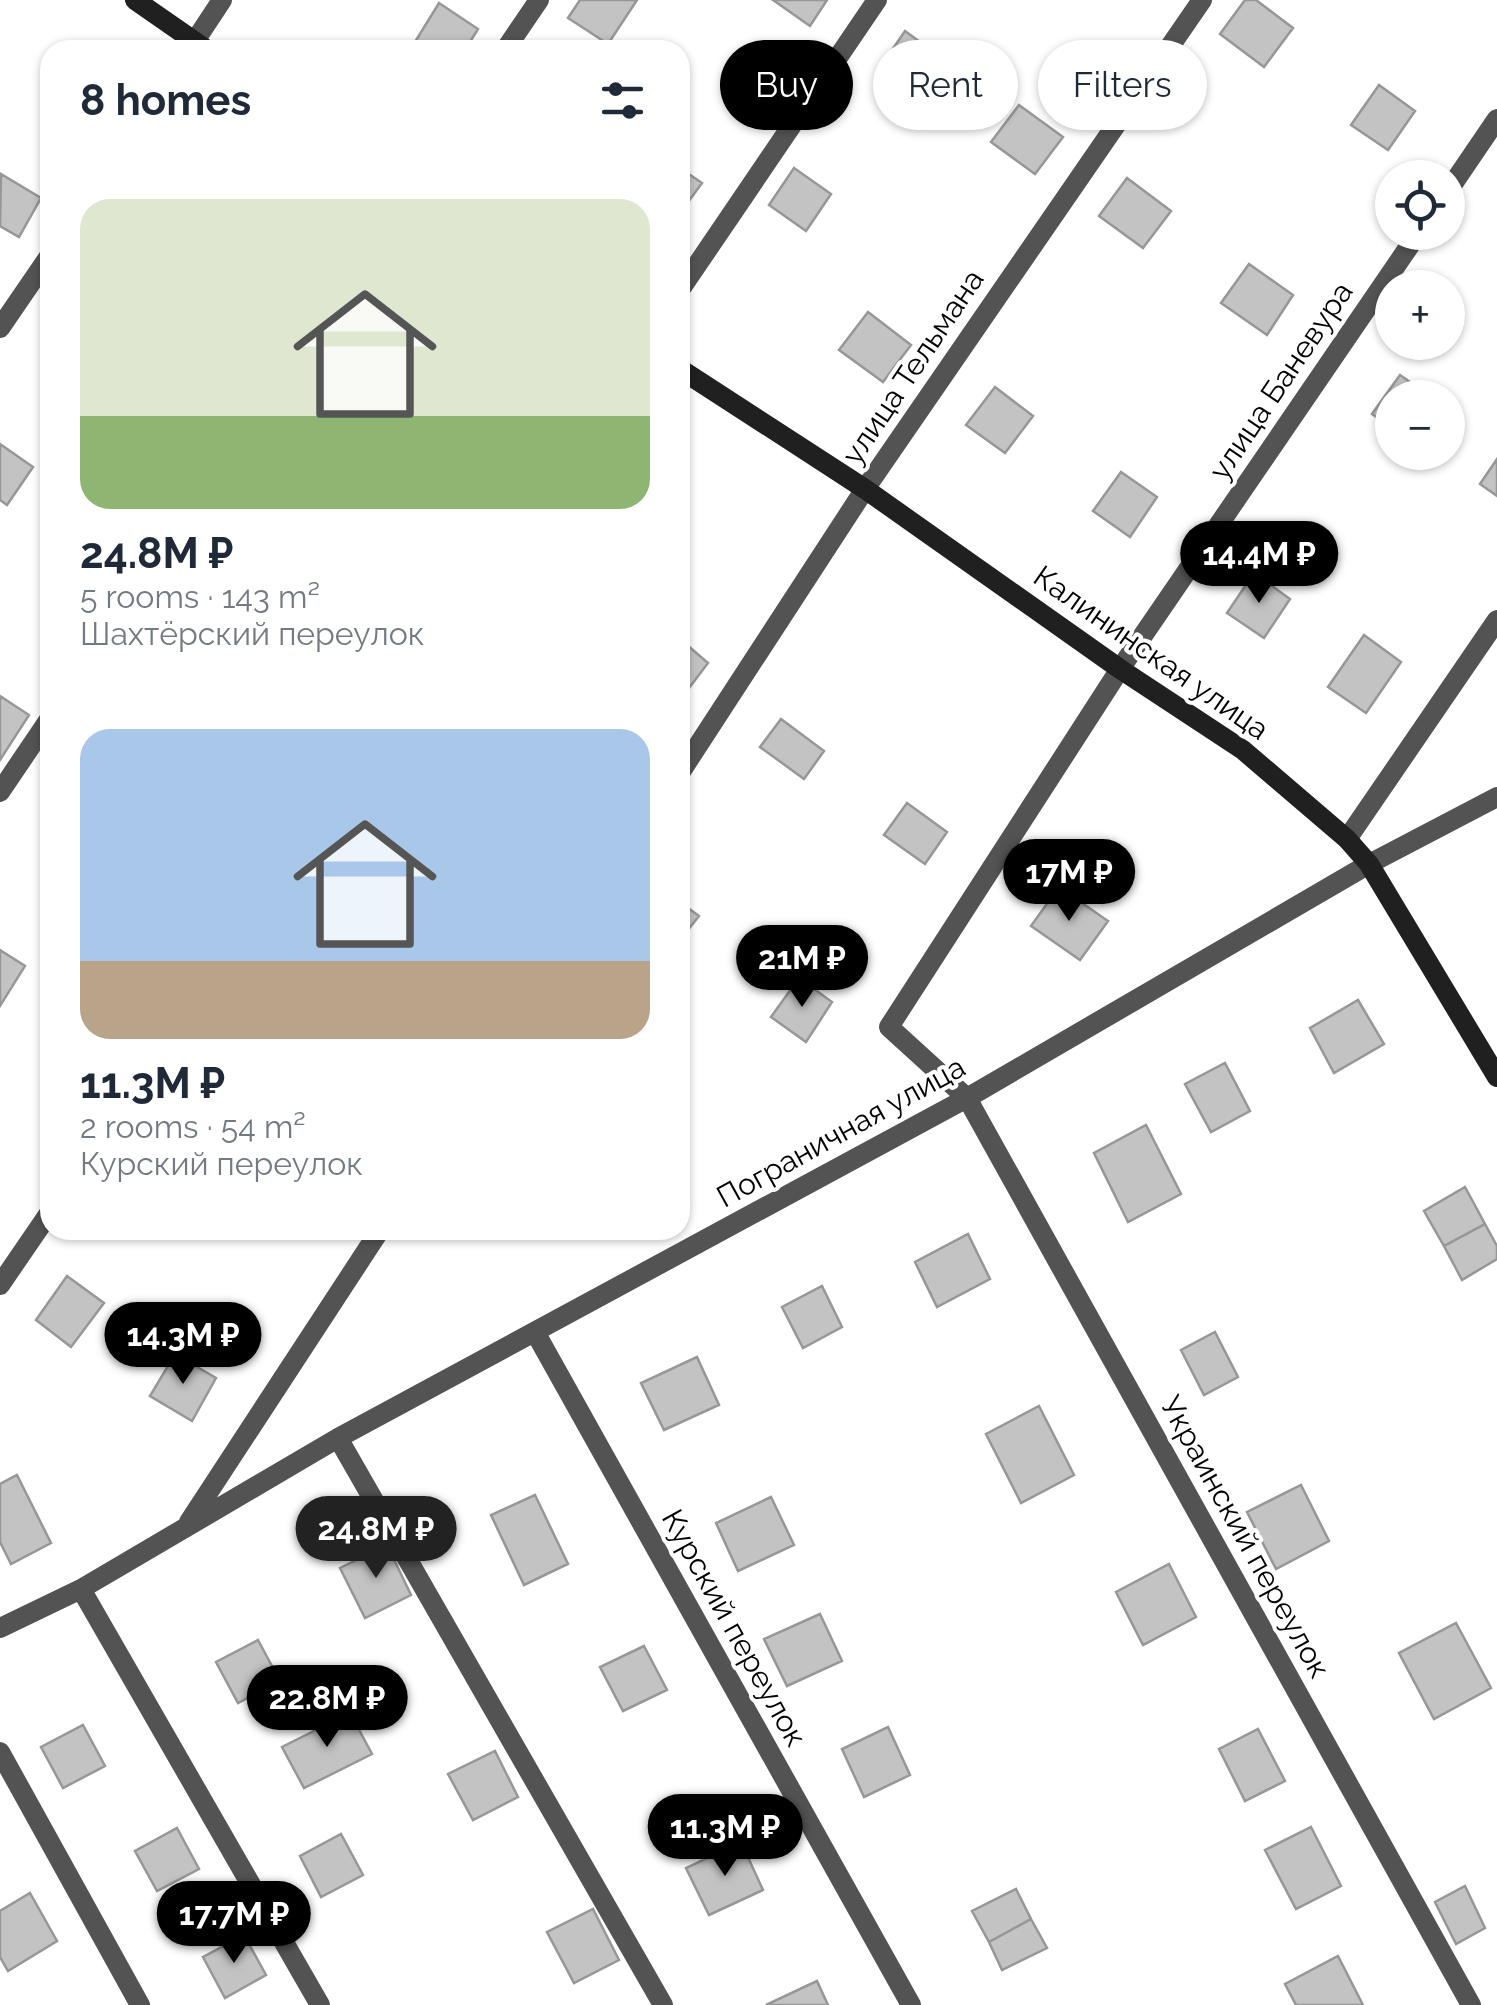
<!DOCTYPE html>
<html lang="en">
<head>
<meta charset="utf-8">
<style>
  :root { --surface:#fff; --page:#f6f6f7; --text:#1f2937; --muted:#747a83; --accent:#000 }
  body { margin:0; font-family:Raleway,sans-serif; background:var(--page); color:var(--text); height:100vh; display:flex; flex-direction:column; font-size:38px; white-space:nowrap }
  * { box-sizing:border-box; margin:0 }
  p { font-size:32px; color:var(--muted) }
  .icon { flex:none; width:55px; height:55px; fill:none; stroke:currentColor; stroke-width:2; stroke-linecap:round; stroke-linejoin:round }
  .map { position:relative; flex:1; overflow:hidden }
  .drawer { position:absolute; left:40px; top:40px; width:650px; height:1200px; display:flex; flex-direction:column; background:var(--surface); border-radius:30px; box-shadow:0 2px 8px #0004 }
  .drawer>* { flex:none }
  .hud { position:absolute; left:720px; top:40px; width:625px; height:90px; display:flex; gap:20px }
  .fabs { position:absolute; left:1375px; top:160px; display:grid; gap:20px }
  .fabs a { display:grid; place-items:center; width:90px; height:90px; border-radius:50%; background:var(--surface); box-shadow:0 2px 8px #0004; font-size:50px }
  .price { position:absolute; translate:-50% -85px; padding:0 22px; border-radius:35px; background:var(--accent); color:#fff; font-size:32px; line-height:65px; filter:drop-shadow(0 2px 5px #0008) }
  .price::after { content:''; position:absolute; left:50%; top:60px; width:30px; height:22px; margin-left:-15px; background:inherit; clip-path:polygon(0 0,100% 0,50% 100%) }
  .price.current { background:#222; color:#fff }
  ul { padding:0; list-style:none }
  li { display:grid; align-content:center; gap:20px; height:530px; padding:0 40px }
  li span { display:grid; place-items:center; height:310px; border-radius:30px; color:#555 }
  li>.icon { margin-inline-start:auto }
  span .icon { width:180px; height:180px; fill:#fffc; stroke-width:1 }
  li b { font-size:42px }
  h2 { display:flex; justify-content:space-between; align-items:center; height:120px; padding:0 40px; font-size:42px }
  .chip { padding:0 35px; border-radius:45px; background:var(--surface); box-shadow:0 2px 8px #0004; font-size:35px; line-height:90px }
  .chip.current { background:var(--accent); color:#fff }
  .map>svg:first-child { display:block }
</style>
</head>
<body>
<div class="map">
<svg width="1497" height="2005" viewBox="0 0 1497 2005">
  <rect width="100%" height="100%" fill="#fff"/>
  <!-- building -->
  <path fill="#c3c3c3" stroke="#979797" stroke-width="2.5" d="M580 0H637L608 44 568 18Z
    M773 0H827L810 26Z
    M1245 0H1256L1293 28 1264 67 1220 34Z
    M439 3 478 29 465 50H410Z
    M905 31 942 58 917 95 879 69Z
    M1379 85 1415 111 1388 150 1351 125Z
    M1019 105 1063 137 1035 174 991 142Z
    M680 168 702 183 680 213Z
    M794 168 831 194 806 231 769 205Z
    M1 174 41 198 19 237 0 226Z
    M1127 178 1171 211 1143 248 1099 216Z
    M1249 264 1293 295 1267 335 1221 303Z
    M868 312 911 345 883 382 839 350Z
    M1400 375 1433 398H1392V428L1372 414Z
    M995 387 1033 416 1005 453 966 425Z
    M0 444 33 467 7 505 0 500Z
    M1497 459V496L1480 484Z
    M1121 472 1157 497 1130 537 1093 511Z
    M1254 573 1290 599 1264 638 1227 613Z
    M1364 635 1401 662 1366 713 1328 687Z
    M680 639 708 663 680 700Z
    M0 696 29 715 0 760Z
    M781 719 824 751 804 779 760 747Z
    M907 803 947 832 925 864 884 835Z
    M1059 887 1108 921 1080 960 1031 926Z
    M680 902 699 916 680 940Z
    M0 950 25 966 0 1006Z
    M799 978 832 1002 806 1042 771 1017Z
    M1358 1000 1384 1044 1334 1073 1310 1028Z
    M1225 1063 1250 1111 1211 1132 1185 1084Z
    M1146 1125 1181 1194 1128 1222 1094 1153Z
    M1465 1187 1485 1224 1444 1246 1424 1211Z
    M1485 1224 1497 1246V1259L1462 1280 1444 1246Z
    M968 1234 990 1279 937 1307 915 1262Z
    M67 1276 104 1303 71 1347 36 1320Z
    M822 1286 842 1327 803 1348 782 1307Z
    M1215 1332 1238 1377 1204 1395 1181 1350Z
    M175 1354 216 1378 192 1421 150 1396Z
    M697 1357 719 1405 664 1430 641 1383Z
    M1039 1406 1074 1475 1021 1503 986 1434Z
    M17 1475 51 1543 11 1564 0 1542V1484Z
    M1301 1485 1329 1541 1276 1569 1247 1512Z
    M535 1495 568 1564 524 1585 491 1515Z
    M771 1497 794 1545 738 1571 716 1523Z
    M387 1545 411 1595 365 1618 340 1568Z
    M1169 1564 1196 1617 1143 1645 1116 1592Z
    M820 1614 842 1661 787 1686 764 1639Z
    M1456 1623 1491 1688 1434 1719 1399 1653Z
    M258 1640 280 1681 238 1703 216 1662Z
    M644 1646 667 1690 623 1711 600 1667Z
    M350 1713 372 1754 304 1788 282 1747Z
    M83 1725 105 1766 63 1788 41 1747Z
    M888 1727 910 1775 864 1797 842 1749Z
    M1258 1729 1285 1781 1245 1801 1219 1749Z
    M495 1751 518 1797 473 1820 448 1774Z
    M1311 1827 1341 1886 1296 1909 1265 1850Z
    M177 1828 199 1869 157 1891 135 1851Z
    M341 1834 363 1875 321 1897 300 1856Z
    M741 1842 763 1890 709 1915 686 1868Z
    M1465 1886 1485 1928 1456 1944 1435 1902Z
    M1016 1889 1031 1919 989 1942 972 1911Z
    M30 1893 57 1941 8 1971 0 1957V1911Z
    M593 1909 619 1960 574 1983 547 1932Z
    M1031 1919 1047 1948 1002 1970 989 1942Z
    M244 1935 266 1975 225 1998 203 1957Z
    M1338 1956 1363 2005H1296L1285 1984Z
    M817 1981 828 2005H766Z"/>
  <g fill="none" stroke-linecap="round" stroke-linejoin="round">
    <!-- minor -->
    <path stroke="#535353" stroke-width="20" d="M189 50 222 0
      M505 50 539 0
      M1448 191 1497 119
      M1419 232 1120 669 889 1027 967 1098 1471 2005
      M680 290 877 0
      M0 328 50 255
      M680 773 865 489 1202 0
      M0 792 50 718
      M1347 839 1497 620
      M0 1285 50 1212
      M535 1332 911 2005
      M338 1438 663 2005
      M189 1522 380 1230
      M81 1589 320 2005
      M0 1628 81 1589 338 1438 967 1098 1369 864 1497 797
      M0 1752 140 2005"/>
    <!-- secondary -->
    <path stroke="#202020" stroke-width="20" d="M135 0 207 50
      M680 369 865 489 1120 669 1243 750 1347 839 1369 864 1497 1077"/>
  </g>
  <g text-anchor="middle" stroke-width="8" stroke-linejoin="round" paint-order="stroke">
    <!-- street labels -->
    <g font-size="30" fill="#000" stroke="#fff">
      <text transform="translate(913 367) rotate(-56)" y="10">улица Тельмана</text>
      <text transform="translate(1281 381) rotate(-56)" y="10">улица Баневура</text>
      <text transform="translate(1151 653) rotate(35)" y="10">Калининская улица</text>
      <text transform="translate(841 1132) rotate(-29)" y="10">Пограничная улица</text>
      <text transform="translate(1245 1537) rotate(61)" y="10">Украинский переулок</text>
      <text transform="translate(734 1628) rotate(61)" y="10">Курский переулок</text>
    </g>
  </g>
</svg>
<div class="fabs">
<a><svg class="icon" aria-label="locate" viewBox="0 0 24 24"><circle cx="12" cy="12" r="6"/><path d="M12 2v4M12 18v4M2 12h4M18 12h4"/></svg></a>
<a>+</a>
<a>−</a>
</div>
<b class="price" style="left:1259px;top:606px">14.4M ₽</b>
<b class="price" style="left:1069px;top:924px">17M ₽</b>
<b class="price" style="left:802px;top:1010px">21M ₽</b>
<b class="price" style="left:183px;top:1387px">14.3M ₽</b>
<b class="price current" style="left:376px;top:1581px">24.8M ₽</b>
<b class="price" style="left:327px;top:1750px">22.8M ₽</b>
<b class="price" style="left:725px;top:1879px">11.3M ₽</b>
<b class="price" style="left:234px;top:1966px">17.7M ₽</b>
<div class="hud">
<a class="chip current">Buy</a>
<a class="chip">Rent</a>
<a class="chip">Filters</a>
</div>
<section class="drawer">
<h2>8 homes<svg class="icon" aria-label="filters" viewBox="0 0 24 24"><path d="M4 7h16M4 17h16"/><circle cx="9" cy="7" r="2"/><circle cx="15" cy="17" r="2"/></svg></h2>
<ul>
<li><span style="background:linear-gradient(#dfe7d0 70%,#8fb573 0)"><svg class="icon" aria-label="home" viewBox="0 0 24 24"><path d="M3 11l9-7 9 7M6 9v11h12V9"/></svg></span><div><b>24.8M ₽</b><p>5 rooms · 143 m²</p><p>Шахтёрский переулок</p></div></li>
<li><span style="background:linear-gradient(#a9c7e8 75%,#b9a48a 0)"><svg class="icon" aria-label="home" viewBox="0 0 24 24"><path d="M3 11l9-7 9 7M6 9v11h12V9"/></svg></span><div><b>11.3M ₽</b><p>2 rooms · 54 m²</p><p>Курский переулок</p></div></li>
</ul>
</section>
</div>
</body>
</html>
